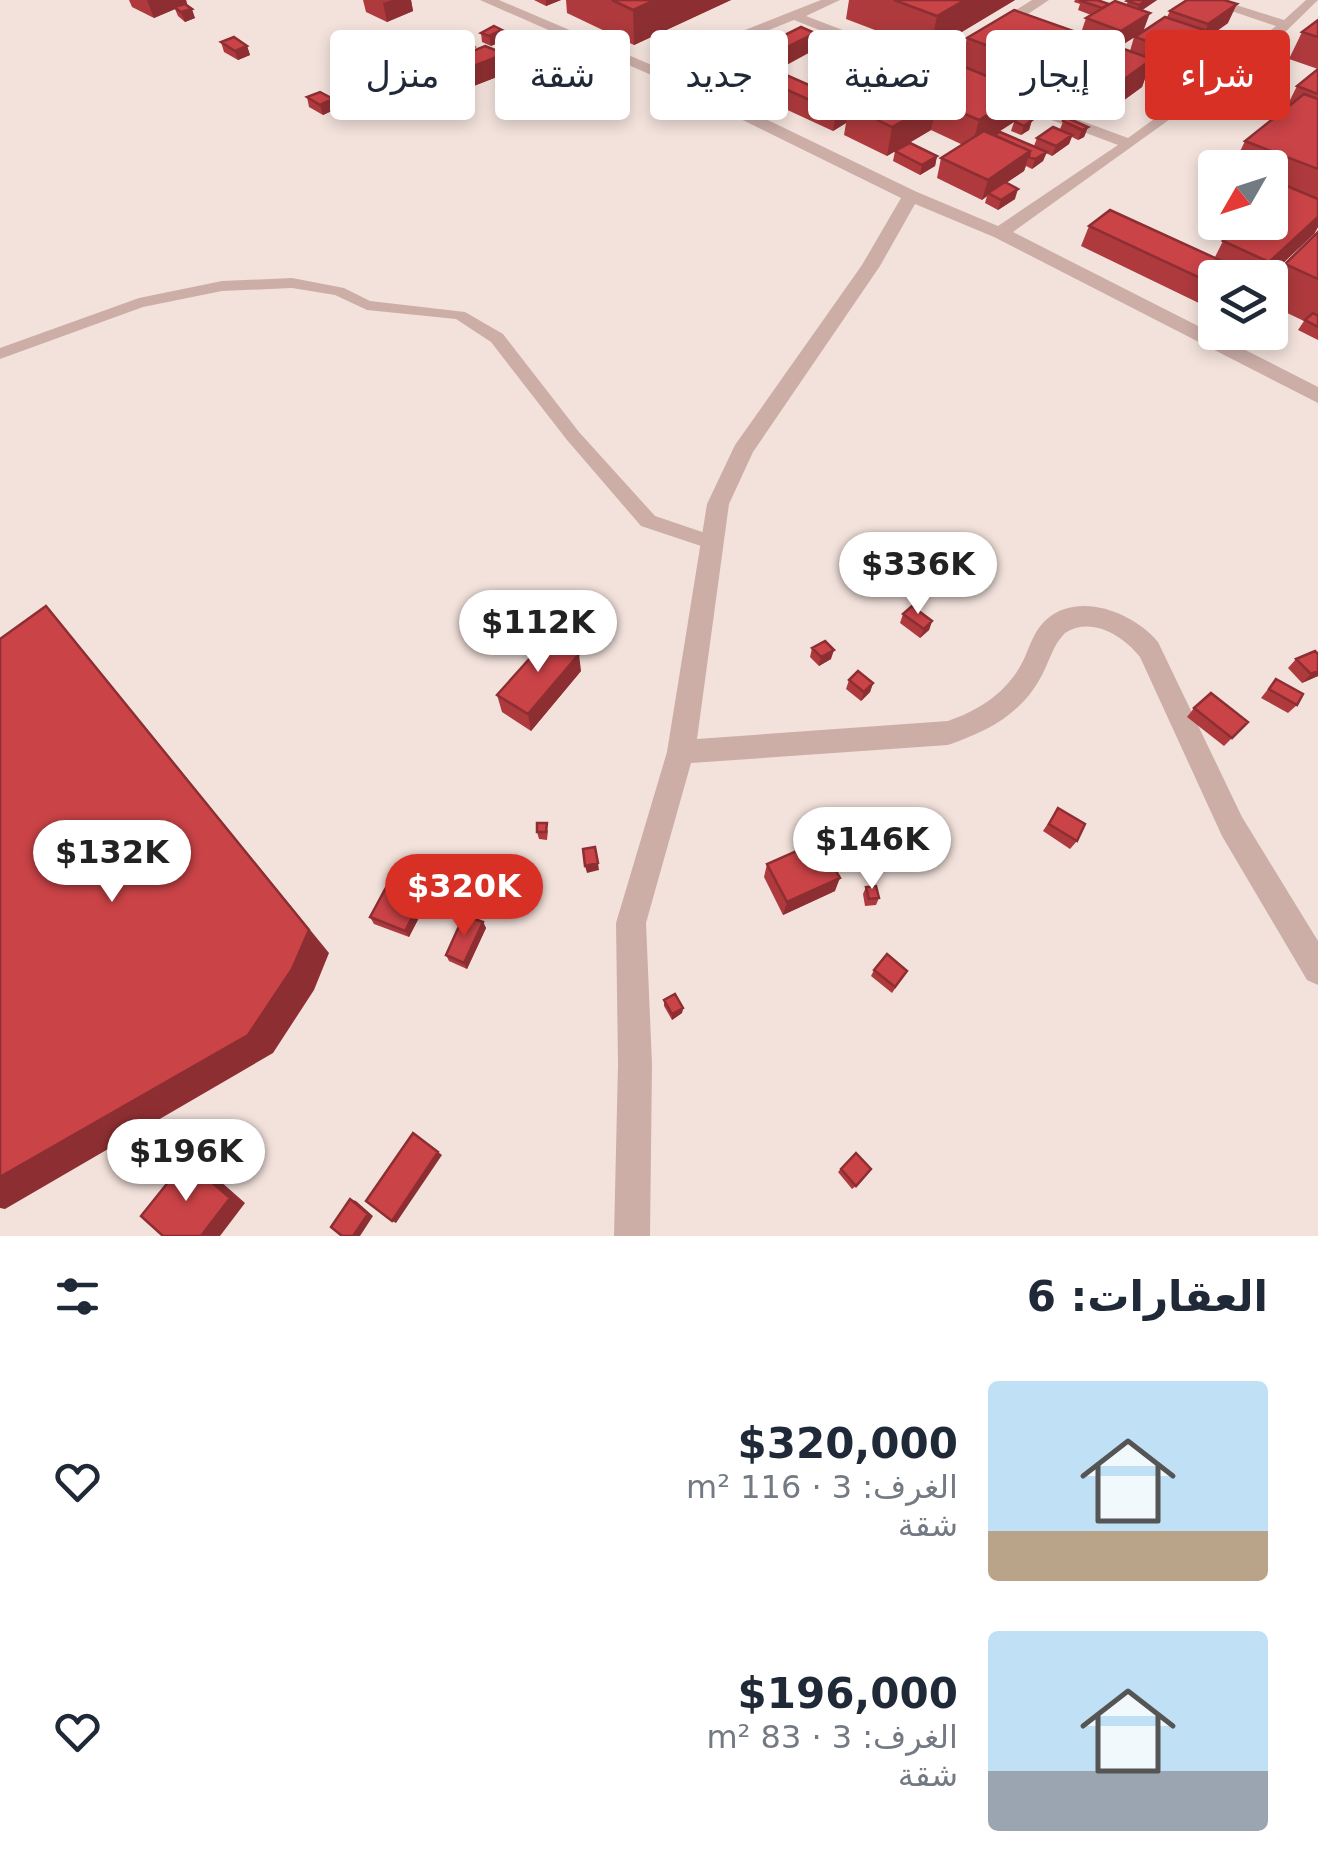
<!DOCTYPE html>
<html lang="ar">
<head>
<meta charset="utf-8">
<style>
  :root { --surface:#fff; --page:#f6f6f7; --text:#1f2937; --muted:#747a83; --accent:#d93025 }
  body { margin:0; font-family:"DejaVu Sans",Cairo,sans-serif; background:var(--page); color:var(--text); direction:rtl; height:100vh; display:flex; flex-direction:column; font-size:38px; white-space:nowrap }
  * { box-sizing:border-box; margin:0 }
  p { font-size:32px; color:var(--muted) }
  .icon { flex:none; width:55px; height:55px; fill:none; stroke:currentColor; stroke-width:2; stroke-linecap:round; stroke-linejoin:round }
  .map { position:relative; height:1236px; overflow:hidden; direction:ltr }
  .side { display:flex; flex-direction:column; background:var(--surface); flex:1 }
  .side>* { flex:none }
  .guide { position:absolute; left:30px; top:30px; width:1260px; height:90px; direction:rtl; display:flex; gap:20px }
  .needle { width:65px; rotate:231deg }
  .controls { position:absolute; left:1198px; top:150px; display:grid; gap:20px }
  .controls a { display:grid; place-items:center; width:90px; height:90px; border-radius:10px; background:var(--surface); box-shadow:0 5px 15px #0003; font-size:50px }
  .price { position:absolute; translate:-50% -85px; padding:0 22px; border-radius:35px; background:#fff; color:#222; font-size:32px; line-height:65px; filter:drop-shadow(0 2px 5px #0008) }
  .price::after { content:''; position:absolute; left:50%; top:60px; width:30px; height:22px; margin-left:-15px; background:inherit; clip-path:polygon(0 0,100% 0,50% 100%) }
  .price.active { background:var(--accent); color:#fff }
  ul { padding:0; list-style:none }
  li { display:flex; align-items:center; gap:30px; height:250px; padding:0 50px }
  li span { display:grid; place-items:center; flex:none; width:280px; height:200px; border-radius:10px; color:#555 }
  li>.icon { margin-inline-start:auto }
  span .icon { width:120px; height:120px; fill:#fffc; stroke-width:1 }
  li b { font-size:42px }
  h2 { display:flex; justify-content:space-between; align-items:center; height:120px; padding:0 50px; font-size:42px }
  .tag { padding:0 35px; border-radius:10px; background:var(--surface); box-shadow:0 5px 15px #0003; font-size:35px; line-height:90px }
  .tag.active { background:var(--accent); color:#fff }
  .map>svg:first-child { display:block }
</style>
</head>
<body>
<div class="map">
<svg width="1318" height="1236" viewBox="0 0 1318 1236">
  <rect width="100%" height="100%" fill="#f3e2dc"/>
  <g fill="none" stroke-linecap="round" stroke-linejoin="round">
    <!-- service -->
    <path fill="#ccaea7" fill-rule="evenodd" d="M292 278 344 288 370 301 465 312 503 334 579 432 655 516 720 538 722 543 720 548 713 550 641 526 567 440 491 342 456 319 367 310 335 295 292 288 222 291 143 307 0 359V348L139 298 222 281Z"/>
    <!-- minor -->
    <path fill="#ccaea7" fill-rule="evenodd" d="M480 0H499L654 66 821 0H840L806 16 926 62 990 25H1000V31L938 67 958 75V81L953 83 794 20 666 71 917 192 998 226 1118 145 985 95V89H995L1128 138 1191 92 1112 63V57H1122L1200 85 1276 26 1199 0H1220L1284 20 1306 0H1318L1269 48 1013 232 1318 387V403L994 237 915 204 880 266 753 452 729 504 697 739 948 721C980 710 1009 691 1024 659 1030 645 1035 629 1047 619 1080 591 1134 613 1158 642L1242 817 1318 941V985L1307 980 1222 836 1140 657C1123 636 1092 616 1065 633 1053 645 1050 660 1042 675 1022 714 988 731 948 745L691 763 646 923 652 1064 650 1236H614L618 1064 616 923 667 752 707 504 735 445 862 265 901 198 649 74Z
      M1032 0H1049L1013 24H1003V18Z"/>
  </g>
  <!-- wall -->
  <path fill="#ae3a3d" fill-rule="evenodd" d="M129 0H186L187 4H186L195 18 185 22 178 16 175 9 154 18 132 7Z
    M363 0H411L413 11 387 22 366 12Z
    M534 0H561L546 6Z
    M566 0H731L634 45 567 13Z
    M849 0H1015L930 51 846 19Z
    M1075 0H1102L1100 1 1109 4 1126 5 1129 0H1157L1142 10 1143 31 1167 17 1170 11 1228 23 1207 38 1202 50 1172 72 1150 64 1142 87 1098 119 975 71 1017 119 1032 120 1029 130 1021 135 1011 131 1014 122 994 135 1034 146 1037 138 1060 129 1065 117 1088 127 1084 137 1078 140 1072 137 1069 144 1052 156 1046 153 1043 161 1032 169 1026 166 1024 171 1006 183 1015 199 998 210 985 203 987 196 982 200 937 178 941 158 963 145 931 130 887 156 844 135 846 123 833 131 729 83 730 64 756 62 757 49 812 51 776 71 850 106 961 65 967 38 1081 33 1086 18 1091 15 1078 10 1080 4 1074 2ZM1134 37 1130 51 1119 47Z
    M1318 20V227L1314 234 1267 278H1215V297L1205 306 1081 246 1089 226 1215 257 1223 241 1274 197 1270 196V168H1232L1245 141 1286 108 1297 86 1318 69 1289 59 1302 32Z
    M502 30 504 40 491 46 482 42 481 33Z
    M221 42 247 46 250 55 238 60 224 52Z
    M474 47 475 50 505 54 507 73 466 89 451 80 449 69 439 73 425 66 423 56Z
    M376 66 378 76 368 85H351L348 76Z
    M307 97 333 99 336 109 323 115 309 107Z
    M895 151 937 156 935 166 920 175 893 161Z
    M1318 232V340L1298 330 1304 321 1285 312 1281 318 1270 327V290L1285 264Z
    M903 614 932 621 929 630 920 638 900 623Z
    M812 648 831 659 819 666 810 657Z
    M1296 659 1318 676 1302 683 1288 668Z
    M581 671 531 731 502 712 497 695Z
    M1276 679 1297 705 1288 713 1261 698Z
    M849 680 873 683 870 692 861 701 846 689Z
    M1194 708 1248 722 1224 746 1187 717Z
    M1058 808 1077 841 1070 849 1043 831Z
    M548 830 547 840 539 839 537 832Z
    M837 835 848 848 845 855 837 856 834 842Z
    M767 864 835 891 783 915 764 877Z
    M866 887 879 898 876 905 865 906 863 894Z
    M424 895 427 902 409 937 374 924 370 917Z
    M483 922 486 928 467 969 449 961 446 955Z
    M874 970 907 971 892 993 871 976Z
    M664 1000 683 1008 682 1013 672 1020 664 1006Z
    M856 1153V1186L852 1189 838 1172Z"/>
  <!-- shaded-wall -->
  <path fill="#8d2f32" d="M147 0H186L187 4 154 18Z
    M392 0H411L413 11 387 22 383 3Z
    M546 0H561L546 6Z
    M655 0H731L634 45 633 10Z
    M965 0H1015L930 51 937 16Z
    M1147 0H1157L1135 15 1139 5Z
    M1237 4 1228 23 1207 38 1202 50 1172 72 1180 53 1203 37 1208 24Z
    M192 9 195 18 185 22 181 12Z
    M1150 13 1143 32 1114 50 1121 31Z
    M502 30 504 40 491 46 489 36Z
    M815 33 812 51 769 74 771 55Z
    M247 46 250 55 238 60 235 51Z
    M474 47 476 56 448 61 449 69 439 73 438 64Z
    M505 54 507 73 466 89 463 70Z
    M1152 59 1142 87 1098 119 1108 91Z
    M376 66 378 76 368 85 366 75Z
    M1025 92 1017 120 971 149 979 120Z
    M333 99 336 109 323 115 320 105Z
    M937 102 931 130 887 156 892 127Z
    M850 103 846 123 833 131 836 112Z
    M1032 120 1029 130 1021 135 1024 126Z
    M1088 127 1084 137 1078 140 1082 130Z
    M1072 135 1069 144 1052 156 1056 146Z
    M1030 151 1024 171 990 194 988 193 987 196 982 200 988 180Z
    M1047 152 1043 161 1032 169 1035 159Z
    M937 156 935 166 920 175 922 165Z
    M1018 189 1015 199 998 210 1001 200Z
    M1318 217V227L1314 234 1267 278H1260L1269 262Z
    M1215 287V297L1205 306Z
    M1287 307 1281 318 1270 327V323Z
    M46 606 329 953 314 990 273 1053 5 1209 0 1208V1177Z
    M932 621 929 630 920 638 924 629Z
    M834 650 831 659 819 666 821 657Z
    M579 654 581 671 531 731 528 714Z
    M1318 671V676L1302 683 1311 674Z
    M873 683 870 692 861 701 864 692Z
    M598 863 599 870 587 873 585 866Z
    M840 878 835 891 783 915 787 902Z
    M424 895 427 902 409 937 405 931Z
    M483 922 486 928 467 969 464 963Z
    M683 1008 682 1013 672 1020V1014Z
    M438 1152 442 1155 396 1223 392 1221Z
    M186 1160 203 1166 245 1203 220 1236H201Z
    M350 1199 356 1201 373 1216 360 1236H353Z"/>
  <!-- building -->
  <path fill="#ca4347" stroke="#8d2f32" stroke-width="2.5" d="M612 0H655L633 10Z
    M894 0H965L937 16Z
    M1083 0H1097L1109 4 1102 8 1081 1Z
    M1129 0H1147L1139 5 1127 1Z
    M1187 0H1224L1237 4 1208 24 1170 11Z
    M1115 1 1150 13 1121 31 1086 18Z
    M185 4 192 9 181 12 174 7Z
    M1014 10 1152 59 1108 91 967 38Z
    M1165 17 1210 32 1180 53 1135 37Z
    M1318 20V37L1302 32Z
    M494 26 502 30 489 36 481 33Z
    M801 27 815 33 771 55 757 49Z
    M234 37 247 46 235 51 221 42Z
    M460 40 474 47 438 64 423 56Z
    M485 46 505 54 463 70 448 61Z
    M745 57 850 103 836 112 730 64Z
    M941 57 1025 92 979 120 937 102 892 127 849 106Z
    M360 66H376L366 75 348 76Z
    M1318 69V94L1297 86Z
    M320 92 333 99 320 105 307 97Z
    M1304 94 1318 99V169L1245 141Z
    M1022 116 1032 120 1024 126 1014 121Z
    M1065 117 1088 127 1082 130 1063 121Z
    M1053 127 1072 135 1056 146 1037 138Z
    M984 131 1030 151 988 180 941 158Z
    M1000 132 1047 152 1035 159 1029 157 1030 151 994 135Z
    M910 143 937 156 922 165 895 151Z
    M1005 182 1018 189 1001 200 988 193Z
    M1287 186 1318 199V217L1269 262 1223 241 1245 222H1270V201Z
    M1110 210 1237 268 1225 278H1215V285L1089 226Z
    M1318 232V279L1285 264Z
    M1270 299 1287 307 1270 323Z
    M1313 313 1318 316V327L1305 320Z
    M46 606 309 930 292 969 248 1035 0 1177V639Z
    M912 606 932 621 924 629 903 614Z
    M549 637 579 654 528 714 497 695Z
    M825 641 834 650 821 657 812 648Z
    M1315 651 1318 654V671L1311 674 1296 659Z
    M858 671 873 683 864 692 849 680Z
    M1276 679 1303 694 1297 705 1269 689Z
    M1211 693 1248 722 1232 738 1194 708Z
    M1058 808 1085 824 1077 841 1049 824Z
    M537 823H547L546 832H537Z
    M846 834 848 848H840L837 835Z
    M819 841 840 878 787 902 767 864Z
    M595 847 598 863 585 866 583 849Z
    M389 882 424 895 405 931 370 917Z
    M876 886 879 898 869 899 866 887Z
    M464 915 483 922 464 963 446 955Z
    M887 954 907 971 895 987 874 970Z
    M675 994 683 1008 672 1014 664 1000Z
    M413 1133 438 1152 392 1221 366 1201Z
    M856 1153 871 1169 856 1186 841 1169Z
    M186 1160 230 1198 201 1236H163L141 1216Z
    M350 1199 368 1214 353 1236H342L331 1227Z"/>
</svg>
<div class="controls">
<a><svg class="needle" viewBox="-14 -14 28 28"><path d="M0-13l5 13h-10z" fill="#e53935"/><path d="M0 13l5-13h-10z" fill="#747a83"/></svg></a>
<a><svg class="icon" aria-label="layers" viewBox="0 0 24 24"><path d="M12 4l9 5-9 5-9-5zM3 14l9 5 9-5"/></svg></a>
</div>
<b class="price" style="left:918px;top:617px">$336K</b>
<b class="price" style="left:538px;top:675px">$112K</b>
<b class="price" style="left:872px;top:892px">$146K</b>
<b class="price" style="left:112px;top:905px">$132K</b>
<b class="price active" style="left:464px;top:939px">$320K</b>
<b class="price" style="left:186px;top:1204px">$196K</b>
<div class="guide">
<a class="tag active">شراء</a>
<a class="tag">إيجار</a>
<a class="tag">تصفية</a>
<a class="tag">جديد</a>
<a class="tag">شقة</a>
<a class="tag">منزل</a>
</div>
</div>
<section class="side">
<h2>العقارات: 6<svg class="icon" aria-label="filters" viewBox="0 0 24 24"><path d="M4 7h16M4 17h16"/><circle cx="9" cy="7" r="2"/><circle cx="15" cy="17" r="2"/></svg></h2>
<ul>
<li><span style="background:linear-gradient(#bfe0f5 75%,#b9a48a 0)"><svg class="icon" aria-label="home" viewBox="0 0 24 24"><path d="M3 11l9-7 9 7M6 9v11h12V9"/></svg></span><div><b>$320,000</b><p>الغرف: 3 · 116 m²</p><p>شقة</p></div><svg class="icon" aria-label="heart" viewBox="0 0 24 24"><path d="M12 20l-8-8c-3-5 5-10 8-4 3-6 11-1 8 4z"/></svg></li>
<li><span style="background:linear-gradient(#bfe0f5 70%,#9aa5b1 0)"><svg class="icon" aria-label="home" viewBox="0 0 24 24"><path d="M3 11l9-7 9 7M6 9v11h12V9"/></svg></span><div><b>$196,000</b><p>الغرف: 3 · 83 m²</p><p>شقة</p></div><svg class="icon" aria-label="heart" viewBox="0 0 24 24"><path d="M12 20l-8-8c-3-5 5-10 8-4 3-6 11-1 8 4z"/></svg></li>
</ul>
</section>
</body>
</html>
